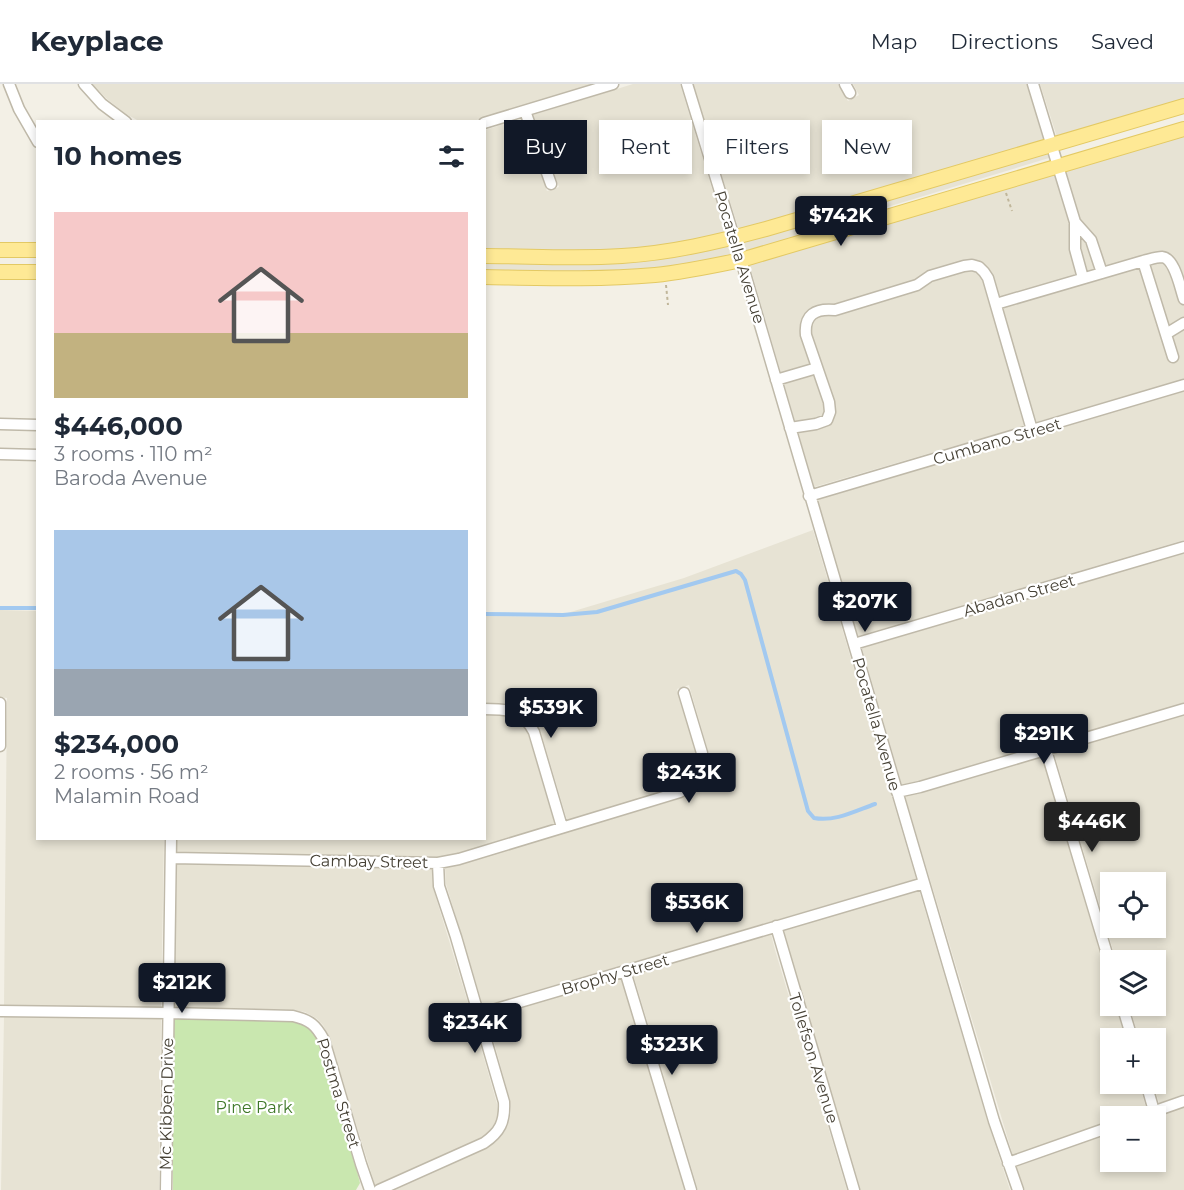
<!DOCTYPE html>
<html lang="en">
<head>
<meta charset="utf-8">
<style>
  :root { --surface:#fff; --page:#f6f6f7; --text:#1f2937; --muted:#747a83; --line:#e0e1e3; --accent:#111827 }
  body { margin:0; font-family:Montserrat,sans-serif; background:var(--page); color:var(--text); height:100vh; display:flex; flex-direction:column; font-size:22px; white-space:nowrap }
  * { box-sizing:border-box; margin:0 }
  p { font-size:20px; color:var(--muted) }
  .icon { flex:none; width:33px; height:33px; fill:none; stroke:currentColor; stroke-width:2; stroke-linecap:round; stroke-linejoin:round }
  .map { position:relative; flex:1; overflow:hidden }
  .panel { position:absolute; left:36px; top:36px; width:450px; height:720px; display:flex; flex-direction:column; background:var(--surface); border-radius:0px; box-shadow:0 3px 9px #0003 }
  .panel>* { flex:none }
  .top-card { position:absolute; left:504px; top:36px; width:570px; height:54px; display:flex; gap:12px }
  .buttons { position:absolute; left:1100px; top:788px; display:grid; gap:12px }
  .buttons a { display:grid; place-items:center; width:66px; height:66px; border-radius:0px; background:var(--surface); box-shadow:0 3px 9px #0003; font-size:30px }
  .price { position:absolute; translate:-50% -51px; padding:0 14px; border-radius:6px; background:var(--accent); color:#fff; font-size:20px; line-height:39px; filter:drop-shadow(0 2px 3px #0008) }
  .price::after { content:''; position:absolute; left:50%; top:36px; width:18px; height:14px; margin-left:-9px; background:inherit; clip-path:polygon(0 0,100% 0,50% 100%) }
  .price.on { background:#222; color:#fff }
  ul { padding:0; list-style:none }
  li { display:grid; align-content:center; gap:12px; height:318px; padding:0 18px }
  li span { display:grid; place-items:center; height:186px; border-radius:0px; color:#555 }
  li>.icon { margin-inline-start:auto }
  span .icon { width:108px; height:108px; fill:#fffc; stroke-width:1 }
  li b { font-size:26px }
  h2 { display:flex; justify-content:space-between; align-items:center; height:72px; padding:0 18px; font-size:26px }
  .chip { padding:0 21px; border-radius:0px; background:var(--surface); box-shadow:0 3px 9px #0003; font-size:21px; line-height:54px }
  .chip.on { background:var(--accent); color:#fff }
  header { display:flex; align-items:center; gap:36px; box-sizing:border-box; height:84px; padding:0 30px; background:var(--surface); border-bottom:2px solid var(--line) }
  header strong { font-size:28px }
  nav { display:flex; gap:33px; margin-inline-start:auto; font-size:21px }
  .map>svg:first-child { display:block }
</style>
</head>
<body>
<header>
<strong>Keyplace</strong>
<nav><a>Map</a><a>Directions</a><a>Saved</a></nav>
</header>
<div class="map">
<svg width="1184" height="1106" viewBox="0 0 1184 1106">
  <rect width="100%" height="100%" fill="#f3f0e6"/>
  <!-- residential -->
  <path fill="#e7e3d4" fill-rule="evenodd" d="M92 0H593L470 38 139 37 126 30 107 15Z
    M633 0H680L726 150 660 162 622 166 583 167 485 166V46L521 35 547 107 559 103 533 31Z
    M693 0H838L848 17 859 11 853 0H1027L1044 57 739 146Z
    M1040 0H1184V15L1057 53Z
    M1184 51V295L814 403 749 179Z
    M1048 68 1049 74 874 127 811 149 746 168 742 158Z
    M730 161 733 171 695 179 654 185 585 188 485 187V178Z
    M1184 307V456L858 552 817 416Z
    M813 446 916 795 483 922 446 800 445 783 461 780 682 714 690 709 703 696 708 684 709 675 708 667 689 601 677 605 696 670 695 682 692 691 677 703 567 736 540 645 535 636 529 629 518 622 507 619H485V532L554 533 684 494Z
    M1184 469V619L919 697 902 701 862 564Z
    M0 526 37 527 38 754 164 755 161 923 4 921 7 614 0 613Z
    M485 631H505L513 633 524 643 528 650 555 740 458 769 438 773 177 768V754H484Z
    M1184 631V1010L1159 1019 1153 999H1155V954H1139L1129 921H1155V876H1116L1054 669ZM1110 798H1155V843H1110Z
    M1042 673 1110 902V921H1116L1125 954H1110V999H1139L1146 1024 1124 1032H1110V1037L1013 1072 905 712 922 708Z
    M177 780 432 784 433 804 472 932 497 1020 498 1028 496 1037 488 1049 481 1054 375 1101 329 953 323 941 316 934 305 928 294 926 174 923Z
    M919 806 988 1039 1010 1106H860L783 846Z
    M771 850 775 866 847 1106H698L633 890Z
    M621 894 685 1106H393L488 1063 496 1057 504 1048 509 1038 511 1027 510 1016 487 933Z
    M4 933 161 935 159 1106H1Z
    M1184 1023V1106H1025L1016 1083 1110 1050V1077H1155V1033Z"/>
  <!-- green -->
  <path fill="#c9e7af" d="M172 934 295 938 311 944 317 952 358 1091 360 1099 356 1106H173Z"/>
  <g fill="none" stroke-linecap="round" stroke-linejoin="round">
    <!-- stream -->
    <path stroke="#a2c9f0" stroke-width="4" d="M0 524H38
      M484 530 563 531 597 528 736 487 741 490 745 496 808 727 814 734C835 738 855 727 875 720"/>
    <defs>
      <path id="minor" d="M9 0 19 25 38 58
        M84 0 102 20 126 38
        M687 0 741 176 994 1037 1018 1106
        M845 0 850 9
        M1033 0 1075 138V165L1083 194
        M525 27 551 100
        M484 39 613 0
        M1075 138 1091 156 1102 189
        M1143 177 1173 273
        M996 220 1143 177C1148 176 1156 173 1162 173 1175 174 1180 204 1184 215
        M1166 250 1184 239
        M776 296 817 284
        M0 340 38 341
        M790 344 816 340 827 336 830 328 829 318 806 251C804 231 815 224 835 226L917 201 930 192 964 182 972 181 979 183 984 188 988 194 1032 346
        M0 370 38 371
        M809 412 1184 301
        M854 560 1184 463
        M0 619V662
        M484 625C508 625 522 625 534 648L562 743
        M1046 666 1110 880
        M897 708 920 703 1184 625
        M171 774 438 779 459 775 680 708C695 699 703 687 702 669L684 609
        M776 842 854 1106
        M625 887 691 1106
        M1122 921 1132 954
        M0 927 167 929 293 932C310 936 316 941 324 956L361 1080 370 1106
        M479 930 924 799
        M1146 999 1154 1027
        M1141 1032 1184 1017
        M1008 1079 1110 1043
        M166 1106 171 754
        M379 1106 484 1059C500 1048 505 1038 504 1018L456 853 439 802 438 779"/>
      <path id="major" d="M0 166H38
        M484 172C530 172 576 175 622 172 671 169 718 158 766 145L1184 22
        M0 188H38
        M484 193C541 194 598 196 655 191 684 188 712 182 741 176L1184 45"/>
    </defs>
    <!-- minor casing -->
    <use href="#minor" stroke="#bfb9a9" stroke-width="13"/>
    <!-- major casing -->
    <use href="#major" stroke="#e3c964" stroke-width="16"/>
    <!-- path -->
    <path stroke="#c0b69a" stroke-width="2" stroke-dasharray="3 3" stroke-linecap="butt" d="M1006 109 1012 127
      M666 201 668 221"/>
    <!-- minor -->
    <use href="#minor" stroke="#fff" stroke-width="10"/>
    <!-- major -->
    <use href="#major" stroke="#fee995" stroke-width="14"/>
  </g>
  <g text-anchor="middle" stroke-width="4.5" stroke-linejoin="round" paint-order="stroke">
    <!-- street labels -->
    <g font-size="16" fill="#464135" stroke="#fff">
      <text transform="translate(740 173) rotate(73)" y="6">Pocatella Avenue</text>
      <text transform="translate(997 357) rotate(-16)" y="6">Cumbano Street</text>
      <text transform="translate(1019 511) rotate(-16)" y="6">Abadan Street</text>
      <text transform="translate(877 640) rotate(74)" y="6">Pocatella Avenue</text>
      <text transform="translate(369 777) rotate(1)" y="6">Cambay Street</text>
      <text transform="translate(615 890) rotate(-16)" y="6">Brophy Street</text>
      <text transform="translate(814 974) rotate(73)" y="6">Tollefson Avenue</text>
      <text transform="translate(339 1009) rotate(73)" y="6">Postma Street</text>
      <text transform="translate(166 1020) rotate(-89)" y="6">Mc Kibben Drive</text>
    </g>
    <!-- park labels -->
    <g font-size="16" fill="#3f7829" stroke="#fff">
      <text x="254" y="1029">Pine Park</text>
    </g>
  </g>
</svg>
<div class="buttons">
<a><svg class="icon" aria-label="locate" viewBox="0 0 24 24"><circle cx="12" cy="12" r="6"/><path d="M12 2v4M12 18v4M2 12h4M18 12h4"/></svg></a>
<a><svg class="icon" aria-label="layers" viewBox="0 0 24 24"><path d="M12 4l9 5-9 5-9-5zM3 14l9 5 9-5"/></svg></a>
<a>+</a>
<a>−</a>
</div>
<b class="price" style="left:841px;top:163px">$742K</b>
<b class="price" style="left:865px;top:549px">$207K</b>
<b class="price" style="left:551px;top:655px">$539K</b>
<b class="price" style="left:1044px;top:681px">$291K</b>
<b class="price" style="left:689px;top:720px">$243K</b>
<b class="price on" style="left:1092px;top:769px">$446K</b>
<b class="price" style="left:697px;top:850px">$536K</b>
<b class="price" style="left:182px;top:930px">$212K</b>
<b class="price" style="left:475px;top:970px">$234K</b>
<b class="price" style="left:672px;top:992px">$323K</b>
<div class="top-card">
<a class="chip on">Buy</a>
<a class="chip">Rent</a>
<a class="chip">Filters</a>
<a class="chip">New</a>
</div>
<section class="panel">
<h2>10 homes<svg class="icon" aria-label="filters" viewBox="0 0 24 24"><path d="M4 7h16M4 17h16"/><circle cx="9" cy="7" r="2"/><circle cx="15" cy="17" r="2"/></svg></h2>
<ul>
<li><span style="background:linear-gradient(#f6c9c9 65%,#c2b280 0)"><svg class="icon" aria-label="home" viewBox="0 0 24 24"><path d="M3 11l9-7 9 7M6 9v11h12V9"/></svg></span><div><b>$446,000</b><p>3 rooms · 110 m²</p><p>Baroda Avenue</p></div></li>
<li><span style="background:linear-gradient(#a9c7e8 75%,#9aa5b1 0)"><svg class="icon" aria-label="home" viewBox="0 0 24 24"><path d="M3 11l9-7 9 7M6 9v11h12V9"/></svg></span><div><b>$234,000</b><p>2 rooms · 56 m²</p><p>Malamin Road</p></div></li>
</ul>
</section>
</div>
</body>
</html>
